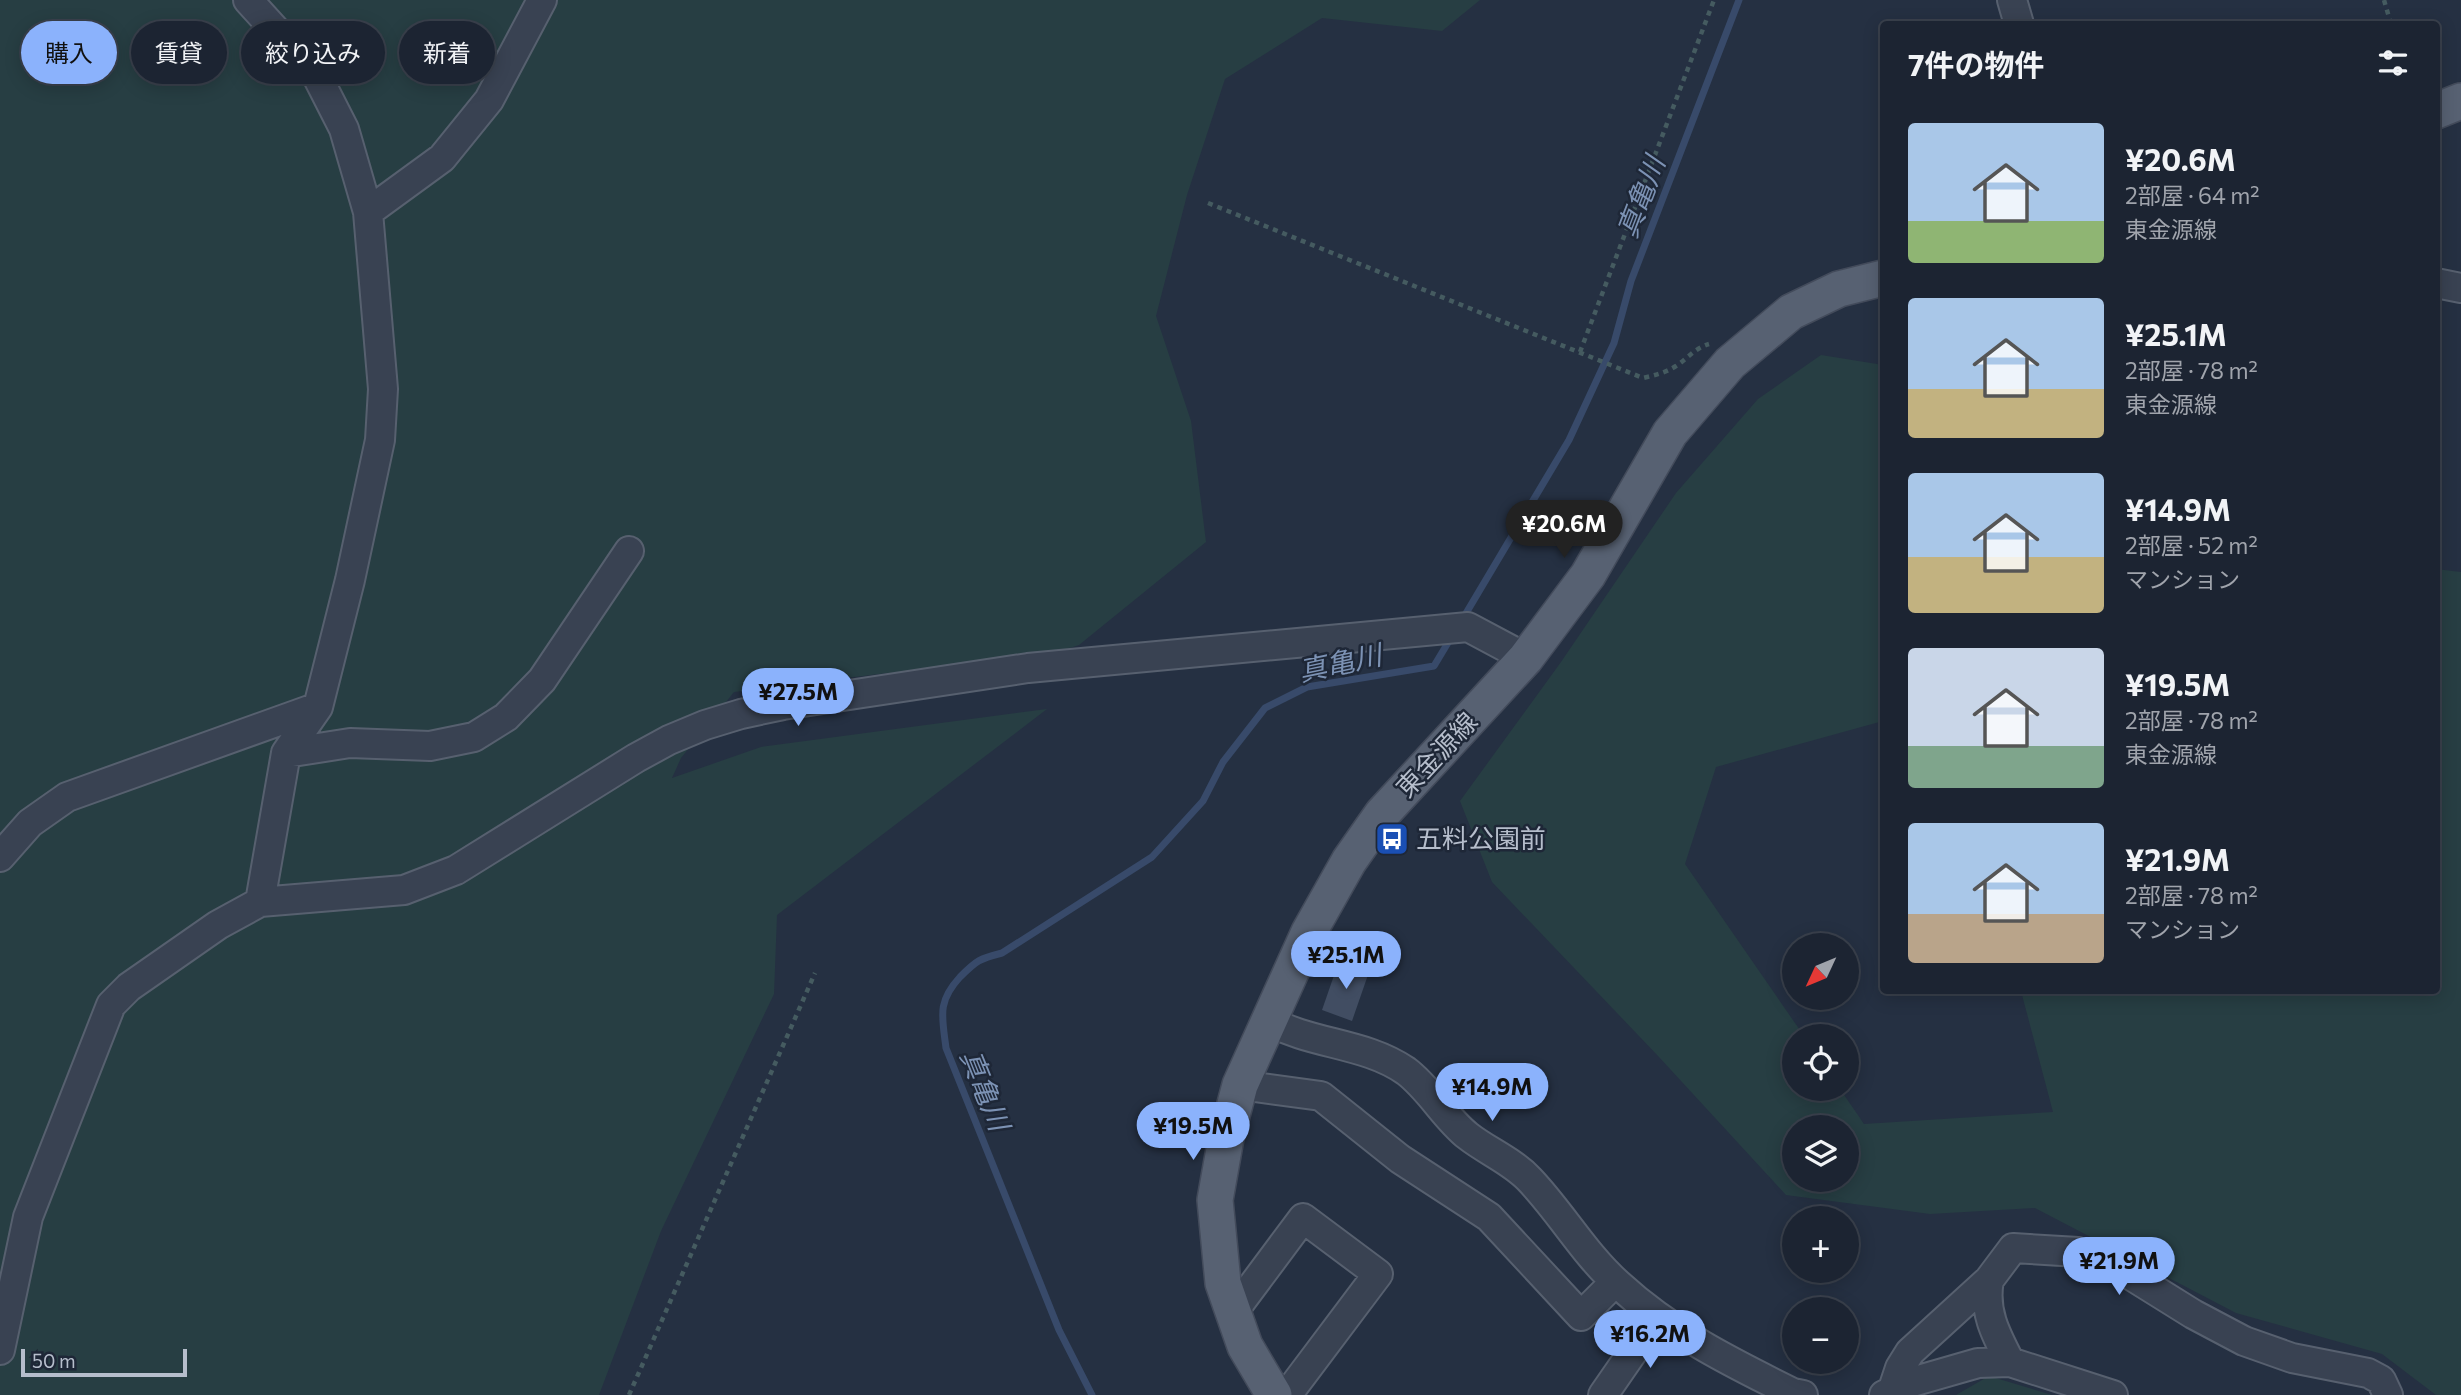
<!DOCTYPE html>
<html lang="ja">
<head>
<meta charset="utf-8">
<style>
  :root { --surface:#1c2432; --page:#252c3a; --text:#f1f3f6; --muted:#a0a4ac; --line:#3a414d; --accent:#8bb2fc }
  body { margin:0; font-family:Commissioner,"Noto Sans JP",sans-serif; background:var(--page); color:var(--text); height:100vh; display:flex; flex-direction:column; font-size:26px; white-space:nowrap }
  * { box-sizing:border-box; margin:0 }
  p { font-size:23px; color:var(--muted) }
  .icon { flex:none; width:38px; height:38px; fill:none; stroke:currentColor; stroke-width:2; stroke-linecap:round; stroke-linejoin:round }
  .map { position:relative; flex:1; overflow:hidden }
  .panel { position:absolute; left:1880px; top:21px; width:560px; height:973px; display:flex; flex-direction:column; background:var(--surface); border-radius:7px; box-shadow:0 4px 18px #0003,0 0 0 2px var(--line) }
  .panel>* { flex:none }
  .hud { position:absolute; left:21px; top:21px; width:665px; height:63px; display:flex; gap:14px }
  .needle { width:46px; rotate:226deg }
  .tools { position:absolute; left:1782px; top:933px; display:grid; gap:14px }
  .tools a { display:grid; place-items:center; width:77px; height:77px; border-radius:50%; background:var(--surface); box-shadow:0 4px 18px #0003,0 0 0 2px var(--line); font-size:35px }
  .scale { position:absolute; left:21px; bottom:18px; width:166px; box-sizing:border-box; padding-left:7px; border:4px solid #b6becc; border-top:0; font-size:19px; line-height:24px; white-space:nowrap; color:#b6becc; -webkit-text-stroke:5px #1e2737; paint-order:stroke }
  .price { position:absolute; translate:-50% -60px; padding:0 16px; border-radius:24px; background:var(--accent); color:#111; font-size:23px; line-height:46px; filter:drop-shadow(0 2px 4px #0008) }
  .price::after { content:''; position:absolute; left:50%; top:42px; width:21px; height:16px; margin-left:-10px; background:inherit; clip-path:polygon(0 0,100% 0,50% 100%) }
  .price.selected { background:#222; color:#fff }
  ul { padding:0; list-style:none }
  li { display:flex; align-items:center; gap:21px; height:175px; padding:0 28px }
  li span { display:grid; place-items:center; flex:none; width:196px; height:140px; border-radius:7px; color:#555 }
  li>.icon { margin-inline-start:auto }
  span .icon { width:84px; height:84px; fill:#fffc; stroke-width:1 }
  li b { font-size:30px }
  h2 { display:flex; justify-content:space-between; align-items:center; height:84px; padding:0 28px; font-size:30px }
  .tag { padding:0 24px; border-radius:32px; background:var(--surface); box-shadow:0 4px 18px #0003,0 0 0 2px var(--line); font-size:24px; line-height:63px }
  .tag.selected { background:var(--accent); color:#111 }
  .map>svg:first-child { display:block }
</style>
</head>
<body>
<div class="map">
<svg width="2461" height="1395" viewBox="0 0 2461 1395">
  <rect width="100%" height="100%" fill="#253042"/>
  <!-- green -->
  <path fill="#273e43" fill-rule="evenodd" d="M0 0H1480L1442 31 1322 18 1225 79 1187 195 1156 316 1191 421 1206 542 1079 645 1008 668 887 673 734 692 681 758 672 778 761 747 1047 709 777 915 774 994 661 1231 599 1395H0Z
    M1821 355 1883 365V721L1716 767 1685 864 1804 1036H1794V1088L1840 1089 1864 1124 2053 1112 2021 991 2436 990V569L2461 572V1395H2436L2382 1354 2236 1313 2035 1208 1930 1214 1786 1195 1659 1057 1492 882 1460 801 1561 662 1676 493 1758 399ZM1794 1127H1846V1180H1794Z
    M1989 1376 2052 1395H1956Z"/>
  <g fill="none" stroke-linecap="round" stroke-linejoin="round">
    <!-- stream -->
    <path stroke="#384a6a" stroke-width="7" d="M1462 620 1569 440 1614 343 1631 281 1739 0
      M1092 1395 1059 1330 946 1048C942 1016 937 1002 960 977 977 960 979 959 1002 953L1152 857 1203 801 1223 762 1265 708 1307 687 1434 666 1452 636"/>
  </g>
  <!-- building -->
  <path fill="#414d62" d="M1339 961 1369 972 1352 1021 1322 1010Z"/>
  <g fill="none" stroke-linecap="round" stroke-linejoin="round">
    <defs>
      <path id="minor" d="M248 0 317 76 344 129 368 212 383 389 380 440 350 580 318 707 286 753 260 902
        M2012 0 2019 24
        M368 212 442 158 489 100 542 0
        M2436 283 2461 288
        M286 753 350 743 430 746 474 737 506 717 542 680 629 551
        M0 857 30 823 67 797 318 707
        M1268 1020C1311 1045 1364 1042 1406 1071 1430 1089 1445 1118 1468 1136 1487 1151 1512 1161 1529 1179 1560 1211 1585 1255 1618 1284 1670 1332 1730 1362 1793 1393L1803 1395
        M1240 1085 1321 1096 1400 1159 1489 1217 1581 1316 1615 1282
        M1989 1280C1983 1311 1996 1335 2010 1362
        M1233 1312 1303 1218 1378 1274 1287 1395
        M0 1350 28 1217 111 1005 129 987 218 925 260 902 404 890 456 870 636 758 669 740 705 725 741 714 783 705 1028 668 1468 627 1526 658
        M1892 1392 1900 1368 1910 1352 1989 1280 2013 1248 2078 1252 2108 1261 2193 1314 2244 1341 2292 1358 2368 1373 2381 1380 2388 1395
        M1603 1395 1657 1317
        M1884 1395 1912 1382 1978 1363 2010 1362 2113 1395"/>
      <path id="major" d="M2436 111 2461 101
        M1274 1395 1245 1346 1223 1283 1215 1200 1226 1138 1240 1085 1309 932 1349 861 1382 814 1526 658 1588 575 1670 433 1730 363 1791 312 1839 289 1883 278"/>
    </defs>
    <!-- minor casing -->
    <use href="#minor" stroke="#57606f" stroke-width="32"/>
    <!-- major casing -->
    <use href="#major" stroke="#434b5b" stroke-width="38"/>
    <!-- path -->
    <path stroke="#455b60" stroke-width="4.5" stroke-dasharray="5 5" stroke-linecap="butt" d="M2384 0 2391 24
      M1208 203 1643 378C1655 375 1665 373 1676 366 1687 359 1695 348 1709 344
      M1580 352 1714 0
      M629 1395 815 973"/>
    <!-- minor -->
    <use href="#minor" stroke="#394252" stroke-width="28"/>
    <!-- major -->
    <use href="#major" stroke="#576172" stroke-width="35"/>
  </g>
  <!-- icons -->
  <defs>
    <symbol id="bus-square" viewBox="-11 -11 22 22"><rect x="-9" y="-9" width="18" height="18" rx="4" fill="#1a4fb4" stroke="#1e2737"/><path d="M-5-6H5V4H4V6H2V4H-2V6H-4V4H-5ZM-3.5-4V0h7V-4ZM-3.5 1.2v1.5H-2V1.2ZM2 1.2v1.5H3.5V1.2Z" fill="#fff"/></symbol>
  </defs>
  <g fill-rule="evenodd">
    <use href="#bus-square" x="1373" y="820" width="38" height="38"/>
  </g>
  <g text-anchor="middle" stroke-width="5" stroke-linejoin="round" paint-order="stroke">
    <!-- street labels -->
    <g font-size="26" fill="#b6becc" stroke="#1e2737">
      <text transform="translate(1437 755) rotate(-47)" y="9">東金源線</text>
    </g>
    <!-- poi labels -->
    <g font-size="26" fill="#b6becc" stroke="#1e2737" text-anchor="start">
      <text x="1416" y="848">五料公園前</text>
    </g>
    <!-- water labels -->
    <g font-size="28" font-style="italic" fill="#7c92b4" stroke="#1e2737">
      <text transform="translate(1641 197) rotate(-69)" y="10">真亀川</text>
      <text transform="translate(1340 663) rotate(-12)" y="10">真亀川</text>
      <text transform="translate(985 1090) rotate(68)" y="10">真亀川</text>
    </g>
  </g>
</svg>
<div class="tools">
<a><svg class="needle" viewBox="-14 -14 28 28"><path d="M0-13l5 13h-10z" fill="#e53935"/><path d="M0 13l5-13h-10z" fill="#a0a4ac"/></svg></a>
<a><svg class="icon" aria-label="locate" viewBox="0 0 24 24"><circle cx="12" cy="12" r="6"/><path d="M12 2v4M12 18v4M2 12h4M18 12h4"/></svg></a>
<a><svg class="icon" aria-label="layers" viewBox="0 0 24 24"><path d="M12 4l9 5-9 5-9-5zM3 14l9 5 9-5"/></svg></a>
<a>+</a>
<a>−</a>
</div>
<div class="scale">50 m</div>
<b class="price selected" style="left:1564px;top:560px">¥20.6M</b>
<b class="price" style="left:798px;top:728px">¥27.5M</b>
<b class="price" style="left:1346px;top:991px">¥25.1M</b>
<b class="price" style="left:1492px;top:1123px">¥14.9M</b>
<b class="price" style="left:1193px;top:1162px">¥19.5M</b>
<b class="price" style="left:2119px;top:1297px">¥21.9M</b>
<b class="price" style="left:1650px;top:1370px">¥16.2M</b>
<div class="hud">
<a class="tag selected">購入</a>
<a class="tag">賃貸</a>
<a class="tag">絞り込み</a>
<a class="tag">新着</a>
</div>
<section class="panel">
<h2>7件の物件<svg class="icon" aria-label="filters" viewBox="0 0 24 24"><path d="M4 7h16M4 17h16"/><circle cx="9" cy="7" r="2"/><circle cx="15" cy="17" r="2"/></svg></h2>
<ul>
<li><span style="background:linear-gradient(#a9c7e8 70%,#8fb573 0)"><svg class="icon" aria-label="home" viewBox="0 0 24 24"><path d="M3 11l9-7 9 7M6 9v11h12V9"/></svg></span><div><b>¥20.6M</b><p>2部屋 · 64 m²</p><p>東金源線</p></div></li>
<li><span style="background:linear-gradient(#a9c7e8 65%,#c2b280 0)"><svg class="icon" aria-label="home" viewBox="0 0 24 24"><path d="M3 11l9-7 9 7M6 9v11h12V9"/></svg></span><div><b>¥25.1M</b><p>2部屋 · 78 m²</p><p>東金源線</p></div></li>
<li><span style="background:linear-gradient(#a9c7e8 60%,#c2b280 0)"><svg class="icon" aria-label="home" viewBox="0 0 24 24"><path d="M3 11l9-7 9 7M6 9v11h12V9"/></svg></span><div><b>¥14.9M</b><p>2部屋 · 52 m²</p><p>マンション</p></div></li>
<li><span style="background:linear-gradient(#c9d6e8 70%,#7fa58c 0)"><svg class="icon" aria-label="home" viewBox="0 0 24 24"><path d="M3 11l9-7 9 7M6 9v11h12V9"/></svg></span><div><b>¥19.5M</b><p>2部屋 · 78 m²</p><p>東金源線</p></div></li>
<li><span style="background:linear-gradient(#a9c7e8 65%,#b9a48a 0)"><svg class="icon" aria-label="home" viewBox="0 0 24 24"><path d="M3 11l9-7 9 7M6 9v11h12V9"/></svg></span><div><b>¥21.9M</b><p>2部屋 · 78 m²</p><p>マンション</p></div></li>
</ul>
</section>
</div>
</body>
</html>
